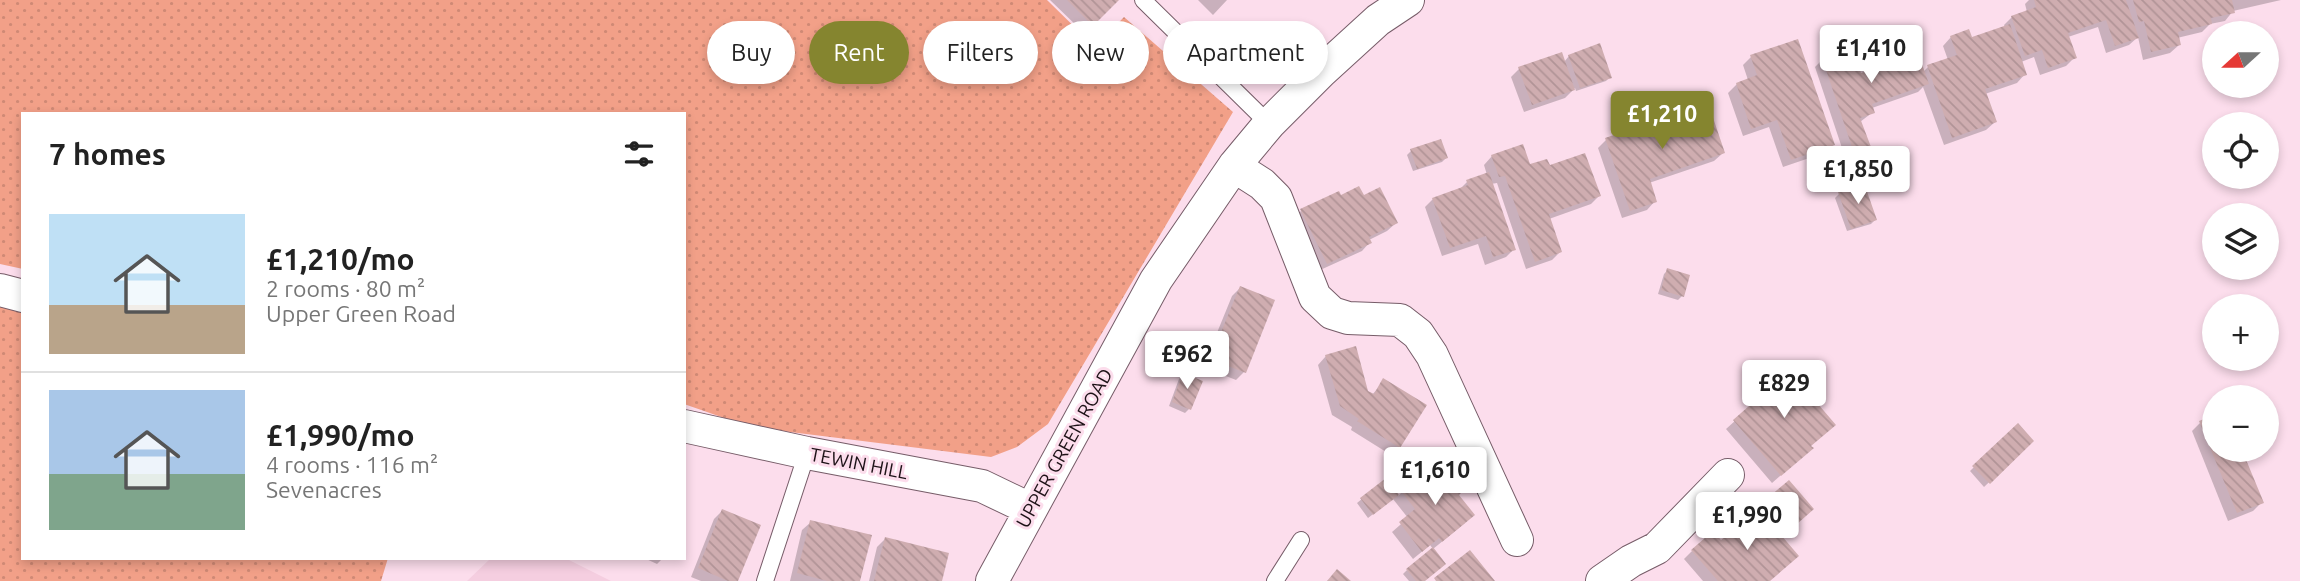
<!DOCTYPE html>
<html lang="en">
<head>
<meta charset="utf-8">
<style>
  :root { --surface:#fff; --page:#f2f2f2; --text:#222; --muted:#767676; --line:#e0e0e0; --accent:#85852f }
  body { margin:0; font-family:Ubuntu,sans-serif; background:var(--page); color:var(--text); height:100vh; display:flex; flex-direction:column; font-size:26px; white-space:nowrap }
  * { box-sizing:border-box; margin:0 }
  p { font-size:23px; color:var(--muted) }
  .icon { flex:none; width:38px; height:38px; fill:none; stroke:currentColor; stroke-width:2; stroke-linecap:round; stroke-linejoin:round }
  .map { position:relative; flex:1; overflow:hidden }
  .panel { position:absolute; left:21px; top:112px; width:665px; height:448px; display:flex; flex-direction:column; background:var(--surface); border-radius:0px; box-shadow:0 4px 10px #0003 }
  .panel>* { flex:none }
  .banner { position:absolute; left:707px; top:21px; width:665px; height:63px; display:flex; gap:14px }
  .needle { width:46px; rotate:249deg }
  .tools { position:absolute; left:2202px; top:21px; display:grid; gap:14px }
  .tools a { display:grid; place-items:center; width:77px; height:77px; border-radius:50%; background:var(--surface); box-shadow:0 4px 10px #0003; font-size:35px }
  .price { position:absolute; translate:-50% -60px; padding:0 16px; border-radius:7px; background:#fff; color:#222; font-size:23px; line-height:46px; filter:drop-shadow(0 2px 4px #0008) }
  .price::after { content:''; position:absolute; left:50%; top:42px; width:21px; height:16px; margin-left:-10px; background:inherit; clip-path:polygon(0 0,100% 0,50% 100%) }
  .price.selected { background:var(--accent); color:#fff }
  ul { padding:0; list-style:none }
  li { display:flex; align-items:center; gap:21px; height:175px; padding:0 28px }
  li+li { border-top:2px solid var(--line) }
  li span { display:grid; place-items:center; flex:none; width:196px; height:140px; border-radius:0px; color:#555 }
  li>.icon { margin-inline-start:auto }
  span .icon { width:84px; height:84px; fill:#fffc; stroke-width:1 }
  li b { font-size:30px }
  h2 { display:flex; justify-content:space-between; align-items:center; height:84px; padding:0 28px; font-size:30px }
  .chip { padding:0 24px; border-radius:32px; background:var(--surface); box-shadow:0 4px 10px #0003; font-size:24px; line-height:63px }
  .chip.selected { background:var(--accent); color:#fff }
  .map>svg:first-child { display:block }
</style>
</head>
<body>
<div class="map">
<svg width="2300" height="581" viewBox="0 0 2300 581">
  <defs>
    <pattern id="grass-dots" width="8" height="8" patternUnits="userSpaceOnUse" patternTransform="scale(1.75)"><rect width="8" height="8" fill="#f2a088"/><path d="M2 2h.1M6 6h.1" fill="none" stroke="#cf8975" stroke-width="1.8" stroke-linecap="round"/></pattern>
    <pattern id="building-back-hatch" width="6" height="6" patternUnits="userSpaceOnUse" patternTransform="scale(1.75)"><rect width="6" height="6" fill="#cfadb0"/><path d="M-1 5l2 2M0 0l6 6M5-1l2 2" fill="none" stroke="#b19497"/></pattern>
  </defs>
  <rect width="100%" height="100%" fill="#fcddec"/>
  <!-- built -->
  <path fill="#f5cee0" d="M491 558H565L611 581H467Z"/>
  <!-- grass -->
  <path fill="url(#grass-dots)" d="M0 0H1047L1095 47 1124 17 1233 112 1048 424 1017 447 991 457 750 427 684 404V114H23V269L0 264Z
    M0 305 23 312V558H388L381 581H0Z"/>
  <!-- shadow -->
  <path fill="#0003" d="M1050 0H1116L1084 33Z
    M1198 0H1227L1213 15Z
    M2029 0H2281L2233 11 2225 21 2210 24 2202 32 2177 38 2179 45 2170 53 2143 60 2138 37 2129 45 2106 53 2098 27 2068 37 2075 57 2066 66 2040 75 2034 57 2021 62 2025 74 2017 83 1985 94 1995 122 1986 130 1944 145 1923 87 1918 92 1872 108 1873 112 1860 122 1868 147 1860 155 1846 160 1815 67 1823 59 1860 75 1869 72 1865 61 1873 53 1896 56 1923 72 1928 67 1948 60 1943 46 1951 37 1971 39 2005 28 2004 25 2012 17 2027 12 2025 4Z
    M1569 56 1610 77 1606 81 1576 91 1575 88 1565 98 1524 112 1511 77 1519 69 1564 62Z
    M1751 57 1833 145 1824 153 1783 167 1769 127 1743 136 1728 93 1737 84 1748 80 1743 65Z
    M1606 140 1723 153 1714 161 1649 183 1655 201 1647 210 1622 218 1598 148Z
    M1411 151 1446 158 1442 162 1413 171 1407 155Z
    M1492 156 1529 167H1549L1599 196 1591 204 1549 219 1560 252 1552 260 1526 269 1497 183 1491 184 1514 249 1506 257 1485 265 1478 244 1442 256 1425 207 1433 199 1459 190 1467 182 1487 175 1484 165Z
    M1839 194 1875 220 1871 224 1847 231 1835 198Z
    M1363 197 1396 223 1387 231 1369 240 1370 242 1362 251 1318 271 1293 219 1301 211Z
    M1668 270 1682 296 1678 300 1658 294 1664 274Z
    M1240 288 1244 372 1236 380 1203 367 1232 296Z
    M1326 356 1372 395 1384 381 1399 447 1391 455 1351 430 1352 427 1332 415 1318 365Z
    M1183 375 1189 409 1185 413 1169 406 1179 379Z
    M1759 384 1810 446 1803 456 1772 483 1726 429 1757 401 1750 392Z
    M2200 423 2214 450H2240L2262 502 2253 511 2228 521 2192 431Z
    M2017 425 2032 441 1984 487 1970 471Z
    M1385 480 1398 496 1402 492 1457 495 1465 523 1433 549 1430 545 1413 559 1392 532 1408 518 1393 499 1368 518 1357 503Z
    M1789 482 1812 509 1784 534 1761 507Z
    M722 511 736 581H701L691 577 714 519Z
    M811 522 858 581H790L802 530Z
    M885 539 941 581H869L877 547Z
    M1692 551 1769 581H1703L1684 559Z
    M644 558H663L657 564Z
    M1407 570 1423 581H1409L1403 574Z"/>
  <!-- building -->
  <path fill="url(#building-back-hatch)" d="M1067 0H1119L1093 26Z
    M2034 0H2126L2139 38 2115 46 2106 20 2068 33 2077 58 2048 68 2042 50 2025 56 2011 16 2036 7Z
    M2133 0H2232L2235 13 2211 18 2212 24 2178 32 2181 45 2151 52 2144 21 2139 22Z
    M2010 24 2027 75 1985 89 1997 122 1952 138 1927 65 1957 55 1950 36 1969 29 1972 37Z
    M1798 39 1835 145 1791 160 1777 120 1751 129 1736 83 1757 75 1750 55Z
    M1600 43 1612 78 1580 88 1568 55Z
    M1894 44 1897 54 1916 47 1929 84 1872 104 1875 113 1860 118 1871 147 1854 153 1822 58 1852 47 1861 73 1878 67 1872 52Z
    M1562 52 1575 90 1532 105 1518 67Z
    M1708 103 1725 153 1650 179 1657 202 1630 211 1605 138Z
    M1441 139 1448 158 1417 169 1410 149Z
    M1523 144 1530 164 1547 159 1550 165 1585 153 1601 196 1549 214 1562 252 1535 262 1505 176 1499 177 1491 155Z
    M1489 172 1516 250 1493 257 1486 236 1450 248 1432 198 1468 185 1466 180Z
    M1864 183 1877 220 1851 229 1838 192Z
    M1359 186 1364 195 1380 187 1398 223 1369 237 1372 243 1327 264 1300 209 1339 191 1341 195Z
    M1667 268 1690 275 1684 297 1661 290Z
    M1240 286 1275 300 1246 373 1210 359Z
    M1356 346 1368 391 1374 394 1383 378 1427 405 1400 448 1357 421 1359 419 1340 406 1325 355Z
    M1782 362 1836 425 1811 446 1814 448 1781 476 1733 420 1765 392 1757 383Z
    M1183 373 1203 381 1191 410 1172 402Z
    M2214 415V450H2242L2264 503 2237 513 2199 421Z
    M2018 423 2034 441 1990 484 1972 466Z
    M1439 460 1463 491 1459 495 1475 515 1442 542 1439 538 1422 552 1399 522 1415 509 1401 491Z
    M1386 478 1399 495 1373 515 1360 498Z
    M1789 480 1814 509 1789 531 1763 502Z
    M1758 508 1799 556 1770 581H1718L1691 550 1713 531 1721 540Z
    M722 509 761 525 738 581H728L698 568Z
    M810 520 872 535 860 581H827L797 573Z
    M885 537 949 553 942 581H874Z
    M1433 547 1446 564 1425 581H1416L1406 569Z
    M1470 550 1495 581H1436L1434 578Z
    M1337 569 1351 581H1327Z"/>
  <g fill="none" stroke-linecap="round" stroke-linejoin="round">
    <defs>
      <path id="service" d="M1143 0 1269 124
        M765 581 807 453
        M1275 581 1301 540"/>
      <path id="minor" d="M1234 166 1262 184 1276 198 1315 297 1332 313 1348 318 1400 320 1418 334 1432 355 1517 540
        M0 290 23 296
        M684 426 807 453 982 486 1030 509
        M992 581 1156 280 1234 166 1269 124 1321 72 1378 20 1408 0
        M1602 581 1631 561 1657 548 1728 475"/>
    </defs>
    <!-- service casing -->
    <use href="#service" stroke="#765c68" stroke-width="18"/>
    <!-- minor casing -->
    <use href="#minor" stroke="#765c68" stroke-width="34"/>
    <!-- service -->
    <use href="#service" stroke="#fff" stroke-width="16"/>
    <!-- minor -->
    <use href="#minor" stroke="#fff" stroke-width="32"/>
  </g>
  <g text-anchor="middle" stroke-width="6" stroke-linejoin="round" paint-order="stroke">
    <!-- street labels -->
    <g font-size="19" fill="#1d1217" stroke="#fcddec">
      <text transform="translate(1064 448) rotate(-61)" y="7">UPPER GREEN ROAD</text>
      <text transform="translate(859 463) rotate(11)" y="7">TEWIN HILL</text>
    </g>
  </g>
</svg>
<div class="tools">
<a><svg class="needle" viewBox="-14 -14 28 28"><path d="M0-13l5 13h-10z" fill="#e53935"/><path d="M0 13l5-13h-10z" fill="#767676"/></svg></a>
<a><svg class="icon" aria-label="locate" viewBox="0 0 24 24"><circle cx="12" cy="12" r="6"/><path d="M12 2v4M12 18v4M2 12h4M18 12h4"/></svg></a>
<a><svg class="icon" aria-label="layers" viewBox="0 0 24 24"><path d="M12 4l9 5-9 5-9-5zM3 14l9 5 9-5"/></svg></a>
<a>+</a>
<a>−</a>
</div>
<b class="price" style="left:1871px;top:85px">£1,410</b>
<b class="price selected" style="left:1662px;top:151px">£1,210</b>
<b class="price" style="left:1858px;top:206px">£1,850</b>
<b class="price" style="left:1187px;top:391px">£962</b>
<b class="price" style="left:1784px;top:420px">£829</b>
<b class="price" style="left:1435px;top:507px">£1,610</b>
<b class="price" style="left:1747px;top:552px">£1,990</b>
<div class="banner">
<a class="chip">Buy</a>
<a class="chip selected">Rent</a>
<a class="chip">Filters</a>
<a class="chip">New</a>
<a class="chip">Apartment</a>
</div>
<section class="panel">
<h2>7 homes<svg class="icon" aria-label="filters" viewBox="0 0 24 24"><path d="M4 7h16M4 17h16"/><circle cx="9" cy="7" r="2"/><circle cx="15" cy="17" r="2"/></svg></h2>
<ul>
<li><span style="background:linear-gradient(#bfe0f5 65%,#b9a48a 0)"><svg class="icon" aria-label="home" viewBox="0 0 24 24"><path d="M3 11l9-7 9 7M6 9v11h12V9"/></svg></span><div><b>£1,210/mo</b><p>2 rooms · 80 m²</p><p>Upper Green Road</p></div></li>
<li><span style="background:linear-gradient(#a9c7e8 60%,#7fa58c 0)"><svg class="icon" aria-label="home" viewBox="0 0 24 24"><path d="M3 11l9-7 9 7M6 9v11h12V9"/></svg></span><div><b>£1,990/mo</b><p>4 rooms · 116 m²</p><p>Sevenacres</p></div></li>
</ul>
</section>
</div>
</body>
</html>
